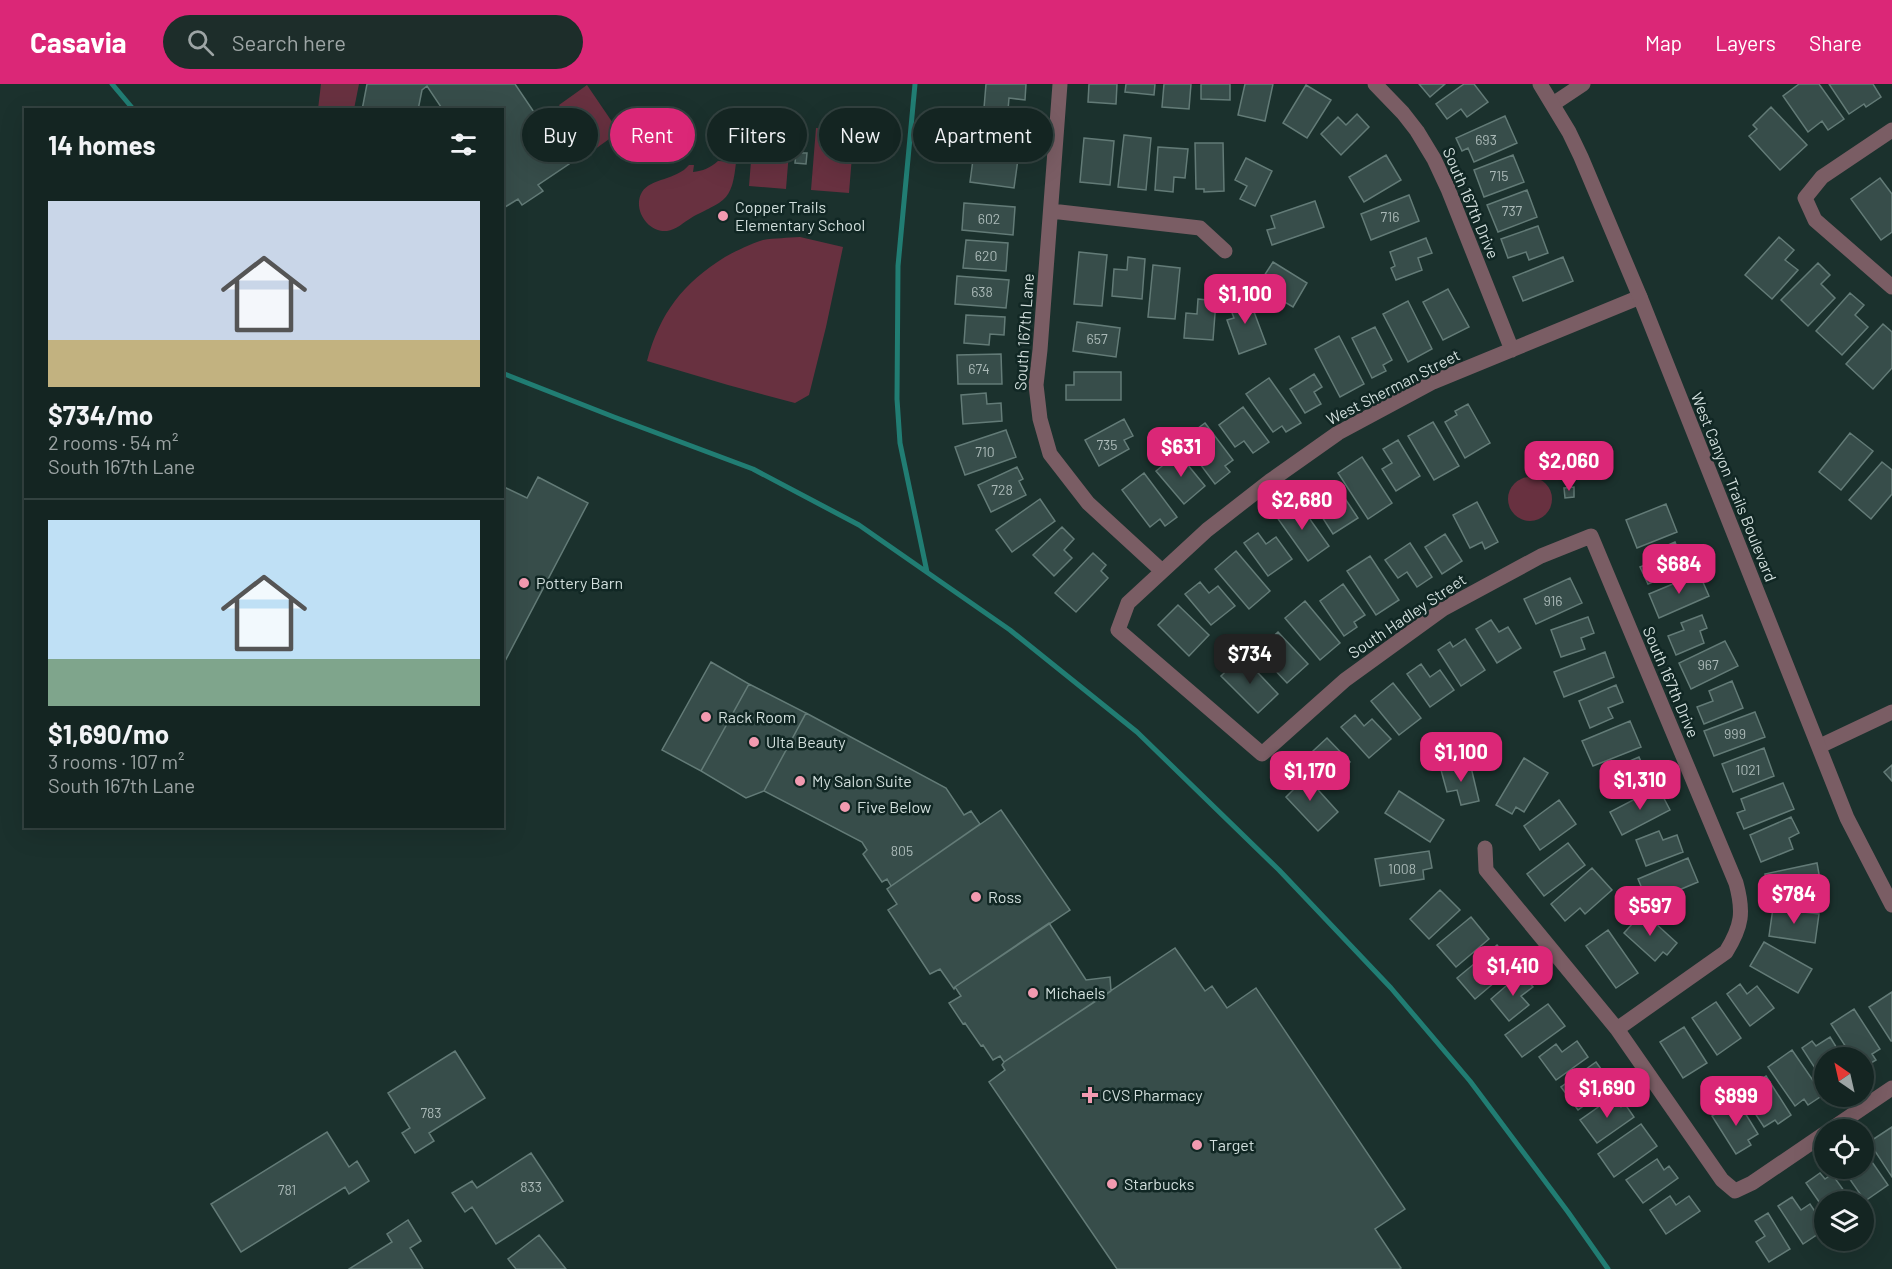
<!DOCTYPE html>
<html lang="en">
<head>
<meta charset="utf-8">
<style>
  :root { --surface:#142522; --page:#1d2d2a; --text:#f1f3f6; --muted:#9da5a5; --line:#334240; --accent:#db2777 }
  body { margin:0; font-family:Barlow,sans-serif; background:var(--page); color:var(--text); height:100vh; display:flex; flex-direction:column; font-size:22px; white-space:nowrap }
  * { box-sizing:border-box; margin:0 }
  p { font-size:20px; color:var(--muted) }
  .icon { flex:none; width:33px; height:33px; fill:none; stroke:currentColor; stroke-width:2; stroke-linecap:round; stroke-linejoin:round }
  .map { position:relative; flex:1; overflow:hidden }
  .sheet { position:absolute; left:24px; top:24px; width:480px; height:720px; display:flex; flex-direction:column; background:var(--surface); border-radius:0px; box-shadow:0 6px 24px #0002,0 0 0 2px var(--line) }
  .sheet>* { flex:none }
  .hud { position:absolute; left:522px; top:24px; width:570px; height:54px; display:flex; gap:12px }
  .needle { width:39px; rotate:326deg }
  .buttons { position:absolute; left:1814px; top:963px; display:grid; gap:12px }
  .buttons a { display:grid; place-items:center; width:60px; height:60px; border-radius:50%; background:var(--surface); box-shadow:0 6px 24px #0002,0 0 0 2px var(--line); font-size:30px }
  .price { position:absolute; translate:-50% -51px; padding:0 14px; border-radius:12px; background:var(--accent); color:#fff; font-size:20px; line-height:39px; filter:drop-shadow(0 2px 3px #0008) }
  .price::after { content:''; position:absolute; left:50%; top:36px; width:18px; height:14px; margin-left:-9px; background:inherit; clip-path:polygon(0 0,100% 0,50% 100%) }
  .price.active { background:#222; color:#fff }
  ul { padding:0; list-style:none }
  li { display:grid; align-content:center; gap:12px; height:318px; padding:0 24px }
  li+li { border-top:2px solid var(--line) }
  li span { display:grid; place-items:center; height:186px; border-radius:0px; color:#555 }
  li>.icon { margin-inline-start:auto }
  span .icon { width:108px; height:108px; fill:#fffc; stroke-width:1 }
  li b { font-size:26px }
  h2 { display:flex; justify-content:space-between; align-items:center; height:72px; padding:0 24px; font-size:26px }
  .pill { padding:0 21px; border-radius:27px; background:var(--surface); box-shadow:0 6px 24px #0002,0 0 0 2px var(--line); font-size:21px; line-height:54px }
  .pill.active { background:var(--accent); color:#fff }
  header { display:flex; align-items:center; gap:36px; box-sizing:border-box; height:84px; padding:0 30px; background:var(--accent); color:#fff }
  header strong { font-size:28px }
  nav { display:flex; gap:33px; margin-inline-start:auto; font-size:21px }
  .search { width:420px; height:54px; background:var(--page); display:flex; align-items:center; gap:15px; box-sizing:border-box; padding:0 21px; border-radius:33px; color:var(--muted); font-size:22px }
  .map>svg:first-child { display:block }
</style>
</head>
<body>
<header>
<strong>Casavia</strong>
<div class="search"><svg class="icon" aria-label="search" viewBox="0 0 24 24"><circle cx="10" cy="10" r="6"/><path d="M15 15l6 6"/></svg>Search here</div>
<nav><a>Map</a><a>Layers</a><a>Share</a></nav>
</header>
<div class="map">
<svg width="1892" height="1185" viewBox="0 0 1892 1185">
  <rect width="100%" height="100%" fill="#1b312d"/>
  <!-- green -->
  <path fill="#683140" d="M321 0H359L354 25H318Z
    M587 1 619 48 591 68 559 21Z
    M754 40 791 43 786 105 749 102Z
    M816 44 854 47 849 109 811 106Z
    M718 77 736 78C732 120 723 116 691 134 684 138 676 146 667 147 648 149 632 125 642 108 651 94 677 96 689 81H694L693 88C703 87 710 84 718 77Z
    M800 153 843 163 826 243 809 311 795 319 728 301 647 277C660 229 683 199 725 173 736 167 750 160 763 156 774 154 788 154 800 153Z
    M1508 415a22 22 0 1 1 44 0a22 22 0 1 1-44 0Z"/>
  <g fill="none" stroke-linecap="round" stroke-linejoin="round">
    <!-- stream -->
    <path stroke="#217d73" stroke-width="5" d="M112 0 134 26
      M915 0 898 182 897 315 900 359 927 488
      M502 289 614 333 753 385 859 441 1010 546 1137 648 1279 786 1391 904 1470 997 1568 1128 1608 1185"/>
  </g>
  <!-- building -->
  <path fill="#374d4a" stroke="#637b77" stroke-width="1.5" d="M367 0H515L569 80 538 101 543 107 522 121 518 115 502 125V26H443L427 2 422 6 418 26H362Z
    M986 0H1026L1025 16 1009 14 1008 26 984 24Z
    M1089 0H1117L1116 20 1088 18Z
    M1126 0H1155L1154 11 1125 8Z
    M1164 0H1191L1189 25 1162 23Z
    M1201 0H1230V16L1201 15Z
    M1245 0H1273L1265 37 1238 31Z
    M1419 0H1445L1430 13Z
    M1464 0H1474L1488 18 1467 33 1461 25 1447 35 1436 20Z
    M1799 0H1819L1844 35 1828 46 1822 37 1808 48 1783 12Z
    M1829 0H1873L1881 13 1866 23 1864 20 1849 30Z
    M1306 1 1331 16 1307 54 1283 39Z
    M1771 23 1807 61 1780 86 1749 52 1757 45 1753 41Z
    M1357 30 1369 43 1341 71 1321 50 1338 33 1346 41Z
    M972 31 1022 36 1020 61 1004 59 1003 63 968 59Z
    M1505 32 1517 59 1474 78 1468 64 1462 67 1456 54Z
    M1124 51 1151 54 1146 106 1118 103Z
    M1084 54 1114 57 1110 101 1080 98Z
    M1195 59H1223L1224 107 1204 108V105H1196Z
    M1158 63 1188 65 1185 94 1174 93 1173 108 1155 106Z
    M974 68 1018 75 1014 104 970 98Z
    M796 69H807L806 80 795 79Z
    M1386 71 1401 96 1364 118 1349 93Z
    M1513 71 1524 98 1484 113 1474 86Z
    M1246 74 1272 87 1255 122 1240 115 1247 102 1235 96Z
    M1880 94 1892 110V148L1881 156 1851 115Z
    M1527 106 1537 133 1498 148 1487 121Z
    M1409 111 1419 137 1371 156 1361 130Z
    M1315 117 1324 143 1272 161 1267 146 1275 144 1271 132Z
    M964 119 1015 123 1013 151 962 146Z
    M1538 142 1548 169 1529 176 1526 168 1508 174 1501 155Z
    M1779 153 1794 166 1785 176 1798 186 1772 215 1745 191Z
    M1426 154 1432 169 1418 174 1422 186 1396 196 1391 184 1395 182 1390 168Z
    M966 156 1008 159 1006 187 963 184Z
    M1079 168 1107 171 1102 222 1074 220Z
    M1128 173 1145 175 1142 215 1112 212 1114 185 1127 186Z
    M1563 173 1573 197 1523 217 1513 193Z
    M1273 178 1307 199 1293 223 1276 213 1280 206 1262 195Z
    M1818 179 1830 191 1821 200 1835 214 1808 242 1781 216Z
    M1153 181 1180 184 1175 235 1148 233Z
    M957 192 1009 196 1006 224 955 220Z
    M1448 205 1469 243 1443 256 1423 218Z
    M1247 209 1266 260 1239 270 1227 236 1234 234 1227 216Z
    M1850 209 1864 221 1855 231 1868 243 1842 271 1816 247Z
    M1198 215 1216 217 1213 256 1184 254 1186 229 1197 230Z
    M1408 217 1432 265 1408 278 1383 230Z
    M966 231 1005 233 1004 251 990 250 989 261 964 259Z
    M1077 238 1120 244 1116 273 1073 267Z
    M1883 240 1892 248V284L1873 305 1846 280Z
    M1375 243 1392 276 1383 281 1386 287 1372 294 1352 254Z
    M1339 252 1364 300 1340 313 1315 265Z
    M1001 270 1002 300H958L957 271Z
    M1074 288H1121V316H1066V301H1074Z
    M1314 290 1322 303 1314 308 1321 320 1305 329 1290 305Z
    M1269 294 1301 339 1286 348 1282 342 1273 348 1246 310Z
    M986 309 987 320 1001 319 1002 337 963 340 961 311Z
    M1468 320 1490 359 1465 374 1445 338 1457 331 1455 327Z
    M1243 323 1269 358 1253 369 1244 357 1235 363 1219 341Z
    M1124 335 1133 352 1124 356 1129 365 1099 382 1085 356Z
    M1433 338 1459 382 1434 396 1408 352Z
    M1205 339 1233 376 1225 382 1230 388 1215 400 1182 356Z
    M1006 346 1016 373 965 391 955 363Z
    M1850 349 1873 367 1841 406 1819 388Z
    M1398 356 1420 392 1396 407 1382 385 1392 379 1383 365Z
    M1178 369 1205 402 1184 420 1156 387Z
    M1362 373 1392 419 1368 435 1338 389Z
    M1882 378 1892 386V410L1871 435 1849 416Z
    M1017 383 1023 395 1019 397 1026 411 991 428 978 401Z
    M1144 389 1177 433 1165 442 1160 435 1150 443 1122 406Z
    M538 393 588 419 504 579 502 578V402L527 414Z
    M1334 398 1358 434 1333 450 1310 414Z
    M1574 403V413L1565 414 1564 404Z
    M1040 415 1055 437 1012 468 996 446Z
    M1297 417 1329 462 1308 477 1276 432Z
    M1477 418 1498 458 1485 465 1482 458 1470 464 1453 431Z
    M1666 420 1677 448 1637 464 1626 436Z
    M1062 443 1074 455 1064 466 1072 474 1054 492 1033 471Z
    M1258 449 1266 460 1276 453 1292 475 1268 492 1244 459Z
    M1445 450 1462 477 1442 490 1425 463Z
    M1675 458 1686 484 1648 500 1640 483 1656 477 1652 468Z
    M1410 459 1432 493 1417 503 1407 488 1398 494 1385 476Z
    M1236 467 1270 507 1249 525 1215 485Z
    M1093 469 1106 481 1101 487 1108 494 1076 528 1055 509Z
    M1370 472 1399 516 1376 531 1347 487Z
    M1699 489 1709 512 1659 534 1649 510Z
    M1570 494 1582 519 1536 540 1524 515Z
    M1200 498 1209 509 1218 502 1235 522 1211 541 1185 510Z
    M1343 500 1365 531 1354 538 1357 543 1344 552 1320 517Z
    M1305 517 1340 559 1320 576 1285 534Z
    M1178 521 1209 551 1189 572 1158 541Z
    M1702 531 1707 544 1700 547 1704 559 1676 571 1668 552 1684 546 1681 539Z
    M1588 533 1594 549 1581 554 1585 565 1561 573 1551 546Z
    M1491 536 1499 548 1508 543 1521 564 1497 579 1476 545Z
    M1278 548 1308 580 1287 599 1257 567Z
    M1465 555 1485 586 1461 602 1438 566 1450 558 1453 563Z
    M1725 557 1738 582 1691 605 1679 579Z
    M1605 568 1614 593 1564 613 1554 588Z
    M1242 572 1278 610 1258 629 1221 592Z
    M711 578 749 600 701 687 662 666Z
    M1421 580 1430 593 1440 586 1454 606 1430 623 1407 590Z
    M1732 597 1743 624 1704 640 1697 623 1713 617 1709 607Z
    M1393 599 1421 634 1399 651 1371 617Z
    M749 600 806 629 764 707 746 714 701 687Z
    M1616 601 1623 618 1608 624 1613 634 1590 644 1579 617Z
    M1755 628 1765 653 1714 672 1704 647Z
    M806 629 946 704 964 731 971 727 980 740 891 802 887 795 882 798 863 770 867 766 862 758 764 707Z
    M1355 631 1364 642 1372 635 1391 655 1369 674 1341 643Z
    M1630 637 1641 663 1593 682 1582 657Z
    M1327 654 1350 678 1328 697 1316 685 1324 678 1313 667Z
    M1764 664 1774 692 1733 708 1722 680Z
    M1639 673 1645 687 1650 684 1655 697 1615 714 1604 688Z
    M1524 674 1548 689 1524 728 1516 723 1512 730 1496 721Z
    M1470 679 1479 717 1461 721 1457 706 1447 708 1441 686Z
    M1892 681V697L1884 688Z
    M1301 687 1338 728 1318 747 1286 713 1293 706 1287 700Z
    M1783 699 1794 725 1744 745 1737 729 1745 726 1741 715Z
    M1658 703 1670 726 1622 751 1610 728Z
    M1399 707 1444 736 1430 758 1385 729Z
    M1559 716 1576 740 1540 766 1524 742Z
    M1001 726 1070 826 955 903 954 905 940 885 930 890 888 826 897 820 887 805Z
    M1791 733 1799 749 1789 754 1793 765 1761 778 1750 751Z
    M1659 747 1663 756 1677 751 1683 768 1646 782 1636 756Z
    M1568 759 1585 781 1544 812 1527 790Z
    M1429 767 1432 784 1423 786 1424 795 1380 802 1375 775Z
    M1688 774 1698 798 1648 819 1638 795Z
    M1817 779 1822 807 1771 817 1765 790Z
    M1592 784 1612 806 1585 830 1580 824 1565 837 1551 820Z
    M1440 806 1460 826 1429 855 1410 835Z
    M1773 824 1819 830 1815 859 1769 852Z
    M1643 828 1677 859 1667 871 1663 868 1655 877 1624 849Z
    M1471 833 1489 855 1456 883 1437 861Z
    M1049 839 1086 896 1110 893 1111 907 1004 978 1000 972 993 976 983 961 981 962 965 939 963 940 949 919 961 912 955 903Z
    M1608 846 1638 889 1616 904 1586 862Z
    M1764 858 1812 885 1798 909 1750 882Z
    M1497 861 1514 882 1475 915 1457 894Z
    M1175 864 1205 907 1212 902 1227 924 1256 904 1405 1125 1375 1145 1401 1184 1399 1185H1117L989 998 1005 986 1002 981 1004 978Z
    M1521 889 1533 903 1521 912 1529 921 1509 937 1491 915Z
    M1740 900 1747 910 1757 902 1774 924 1750 942 1727 910Z
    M1892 908V957H1891L1869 923Z
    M1716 918 1741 954 1717 971 1692 934Z
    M1548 920 1565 942 1522 973 1505 951Z
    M1854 925 1880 965 1872 970 1876 976 1863 984V974H1853L1831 940Z
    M1684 943 1707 979 1683 994 1660 958Z
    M1830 953 1843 974H1824V998L1802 964 1812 957 1816 962Z
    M1577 957 1588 973 1556 996 1539 973 1556 960 1562 968Z
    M1792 966 1823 1011 1808 1021 1804 1015 1795 1022 1768 983Z
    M455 967 485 1014 429 1049 434 1057 415 1069 402 1049 410 1044 388 1009Z
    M1596 978 1604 989 1600 992 1608 1004 1578 1026 1561 1003Z
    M1766 992 1791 1031 1778 1040 1775 1036 1764 1043 1741 1008Z
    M1614 1012 1621 1023 1625 1020 1634 1033 1597 1059 1580 1036Z
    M1737 1016 1758 1050 1748 1056 1751 1061 1736 1070 1712 1032Z
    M1641 1040 1657 1062 1614 1093 1598 1070Z
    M1892 1043V1093L1869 1058Z
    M327 1048 349 1083 357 1077 369 1097 349 1110 345 1103 241 1168 211 1120Z
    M1863 1065 1888 1101 1865 1117 1842 1084H1863Z
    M531 1069 563 1117 496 1160 472 1123 465 1128 452 1109 472 1097 477 1104Z
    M1657 1075 1664 1086 1669 1082 1678 1094 1643 1119 1626 1096Z
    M1820 1089 1825 1095 1832 1090 1852 1118H1824V1125L1806 1099Z
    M1670 1112 1676 1121 1689 1112 1700 1127 1666 1150 1650 1126Z
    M1792 1113 1801 1126 1810 1120 1824 1141V1146L1803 1160 1778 1122Z
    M1768 1129 1790 1165 1769 1178 1756 1158 1765 1152 1755 1137Z
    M408 1136 421 1157 410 1164 423 1185H349L392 1158 387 1150Z
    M539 1151 566 1185H516L508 1175Z"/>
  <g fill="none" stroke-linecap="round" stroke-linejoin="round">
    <!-- minor -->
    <path stroke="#7a5d64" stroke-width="15" d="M1060 0 1040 266 1036 301 1040 335 1050 370 1088 419 1162 487
      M1375 0 1403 29 1417 47 1434 75 1448 105 1512 266
      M1553 20 1583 0
      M1892 46 1822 93 1805 114 1815 136 1892 203
      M1051 127 1200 144 1225 167
      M1820 662 1892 628
      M1485 764 1486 786 1617 945 1722 1096 1735 1107 1752 1099 1824 1050
      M1617 945 1726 868C1742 842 1744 828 1736 799L1591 452 1541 472 1443 525 1345 596 1262 670 1118 546 1128 519 1207 446 1270 397 1338 349 1433 298 1640 213
      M1830 1046 1892 1004"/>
    <!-- tertiary -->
    <path stroke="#7a5d64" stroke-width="15" d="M1540 0 1569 48 1581 73 1640 213 1847 734 1892 821"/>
  </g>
  <!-- markers -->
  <g fill="#f29ab0" stroke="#112724" stroke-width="2">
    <circle cx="723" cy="132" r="6"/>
    <circle cx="524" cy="499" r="6"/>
    <circle cx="706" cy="633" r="6"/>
    <circle cx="754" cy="658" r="6"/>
    <circle cx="800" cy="697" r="6"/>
    <circle cx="845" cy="723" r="6"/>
    <circle cx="976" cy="813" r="6"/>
    <circle cx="1033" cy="909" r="6"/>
    <path d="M1087 1002h6v6h6v6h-6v6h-6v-6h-6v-6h6z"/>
    <circle cx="1197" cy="1061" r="6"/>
    <circle cx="1112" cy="1100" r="6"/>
  </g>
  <g text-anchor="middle" stroke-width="5" stroke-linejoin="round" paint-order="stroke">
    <!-- number labels -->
    <g font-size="14" fill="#abbab8">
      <text x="1486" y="61">693</text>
      <text x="1499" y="97">715</text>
      <text x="1512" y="132">737</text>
      <text x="1390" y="138">716</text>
      <text x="989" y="140">602</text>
      <text x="986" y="177">620</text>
      <text x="982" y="213">638</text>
      <text x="1097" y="260">657</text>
      <text x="979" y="290">674</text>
      <text x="1107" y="366">735</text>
      <text x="985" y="373">710</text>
      <text x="1002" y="411">728</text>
      <text x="1553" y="522">916</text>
      <text x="1708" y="586">967</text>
      <text x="1735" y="655">999</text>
      <text x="1748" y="691">1021</text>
      <text x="902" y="772">805</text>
      <text x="1402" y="790">1008</text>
      <text x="431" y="1034">783</text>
      <text x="531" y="1108">833</text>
      <text x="287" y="1111">781</text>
    </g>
    <!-- street labels -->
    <g font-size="16" fill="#d2dfdd" stroke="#112724">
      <text transform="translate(1471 119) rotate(67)" y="6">South 167th Drive</text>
      <text transform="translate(1024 248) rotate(-86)" y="6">South 167th Lane</text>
      <text transform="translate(1393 303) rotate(-27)" y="6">West Sherman Street</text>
      <text transform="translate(1734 403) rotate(68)" y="6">West Canyon Trails Boulevard</text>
      <text transform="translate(1407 532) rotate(-34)" y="6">South Hadley Street</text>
      <text transform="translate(1671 598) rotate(67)" y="6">South 167th Drive</text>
    </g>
    <!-- poi labels -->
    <g font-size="16" fill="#d2dfdd" stroke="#112724" text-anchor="start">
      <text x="735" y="129">Copper Trails<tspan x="735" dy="18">Elementary School</tspan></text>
      <text x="536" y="505">Pottery Barn</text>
      <text x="718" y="639">Rack Room</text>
      <text x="766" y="664">Ulta Beauty</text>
      <text x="812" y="703">My Salon Suite</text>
      <text x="857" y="729">Five Below</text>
      <text x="988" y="819">Ross</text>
      <text x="1045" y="915">Michaels</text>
      <text x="1102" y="1017">CVS Pharmacy</text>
      <text x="1209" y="1067">Target</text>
      <text x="1124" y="1106">Starbucks</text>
    </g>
  </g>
</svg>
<div class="buttons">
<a><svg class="needle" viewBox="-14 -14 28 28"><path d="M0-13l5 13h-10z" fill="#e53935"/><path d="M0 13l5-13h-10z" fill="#9da5a5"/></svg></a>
<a><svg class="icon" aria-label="locate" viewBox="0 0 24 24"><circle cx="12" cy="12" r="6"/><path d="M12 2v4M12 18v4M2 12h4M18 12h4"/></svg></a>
<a><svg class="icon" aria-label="layers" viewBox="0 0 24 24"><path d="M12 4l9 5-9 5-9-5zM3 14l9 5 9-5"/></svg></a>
</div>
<b class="price" style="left:1245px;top:241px">$1,100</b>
<b class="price" style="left:1181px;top:394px">$631</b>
<b class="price" style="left:1569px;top:408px">$2,060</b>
<b class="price" style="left:1302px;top:447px">$2,680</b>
<b class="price" style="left:1679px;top:511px">$684</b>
<b class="price active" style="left:1250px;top:601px">$734</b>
<b class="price" style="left:1461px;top:699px">$1,100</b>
<b class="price" style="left:1310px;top:718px">$1,170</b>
<b class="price" style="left:1640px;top:727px">$1,310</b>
<b class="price" style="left:1794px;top:841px">$784</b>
<b class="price" style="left:1650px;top:853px">$597</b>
<b class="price" style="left:1513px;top:913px">$1,410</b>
<b class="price" style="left:1607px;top:1035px">$1,690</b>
<b class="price" style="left:1736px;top:1043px">$899</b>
<div class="hud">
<a class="pill">Buy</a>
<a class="pill active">Rent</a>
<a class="pill">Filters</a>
<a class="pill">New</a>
<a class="pill">Apartment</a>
</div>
<section class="sheet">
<h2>14 homes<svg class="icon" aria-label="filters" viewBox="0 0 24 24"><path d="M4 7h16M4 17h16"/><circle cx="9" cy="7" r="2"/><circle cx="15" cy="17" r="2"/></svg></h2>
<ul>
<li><span style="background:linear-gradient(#c9d6e8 75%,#c2b280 0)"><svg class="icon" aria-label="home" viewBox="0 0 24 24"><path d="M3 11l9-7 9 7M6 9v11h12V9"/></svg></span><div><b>$734/mo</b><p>2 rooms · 54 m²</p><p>South 167th Lane</p></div></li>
<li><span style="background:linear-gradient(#bfe0f5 75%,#7fa58c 0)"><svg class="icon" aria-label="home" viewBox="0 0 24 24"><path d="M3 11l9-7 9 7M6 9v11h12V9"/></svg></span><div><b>$1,690/mo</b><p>3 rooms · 107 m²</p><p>South 167th Lane</p></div></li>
</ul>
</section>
</div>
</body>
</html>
